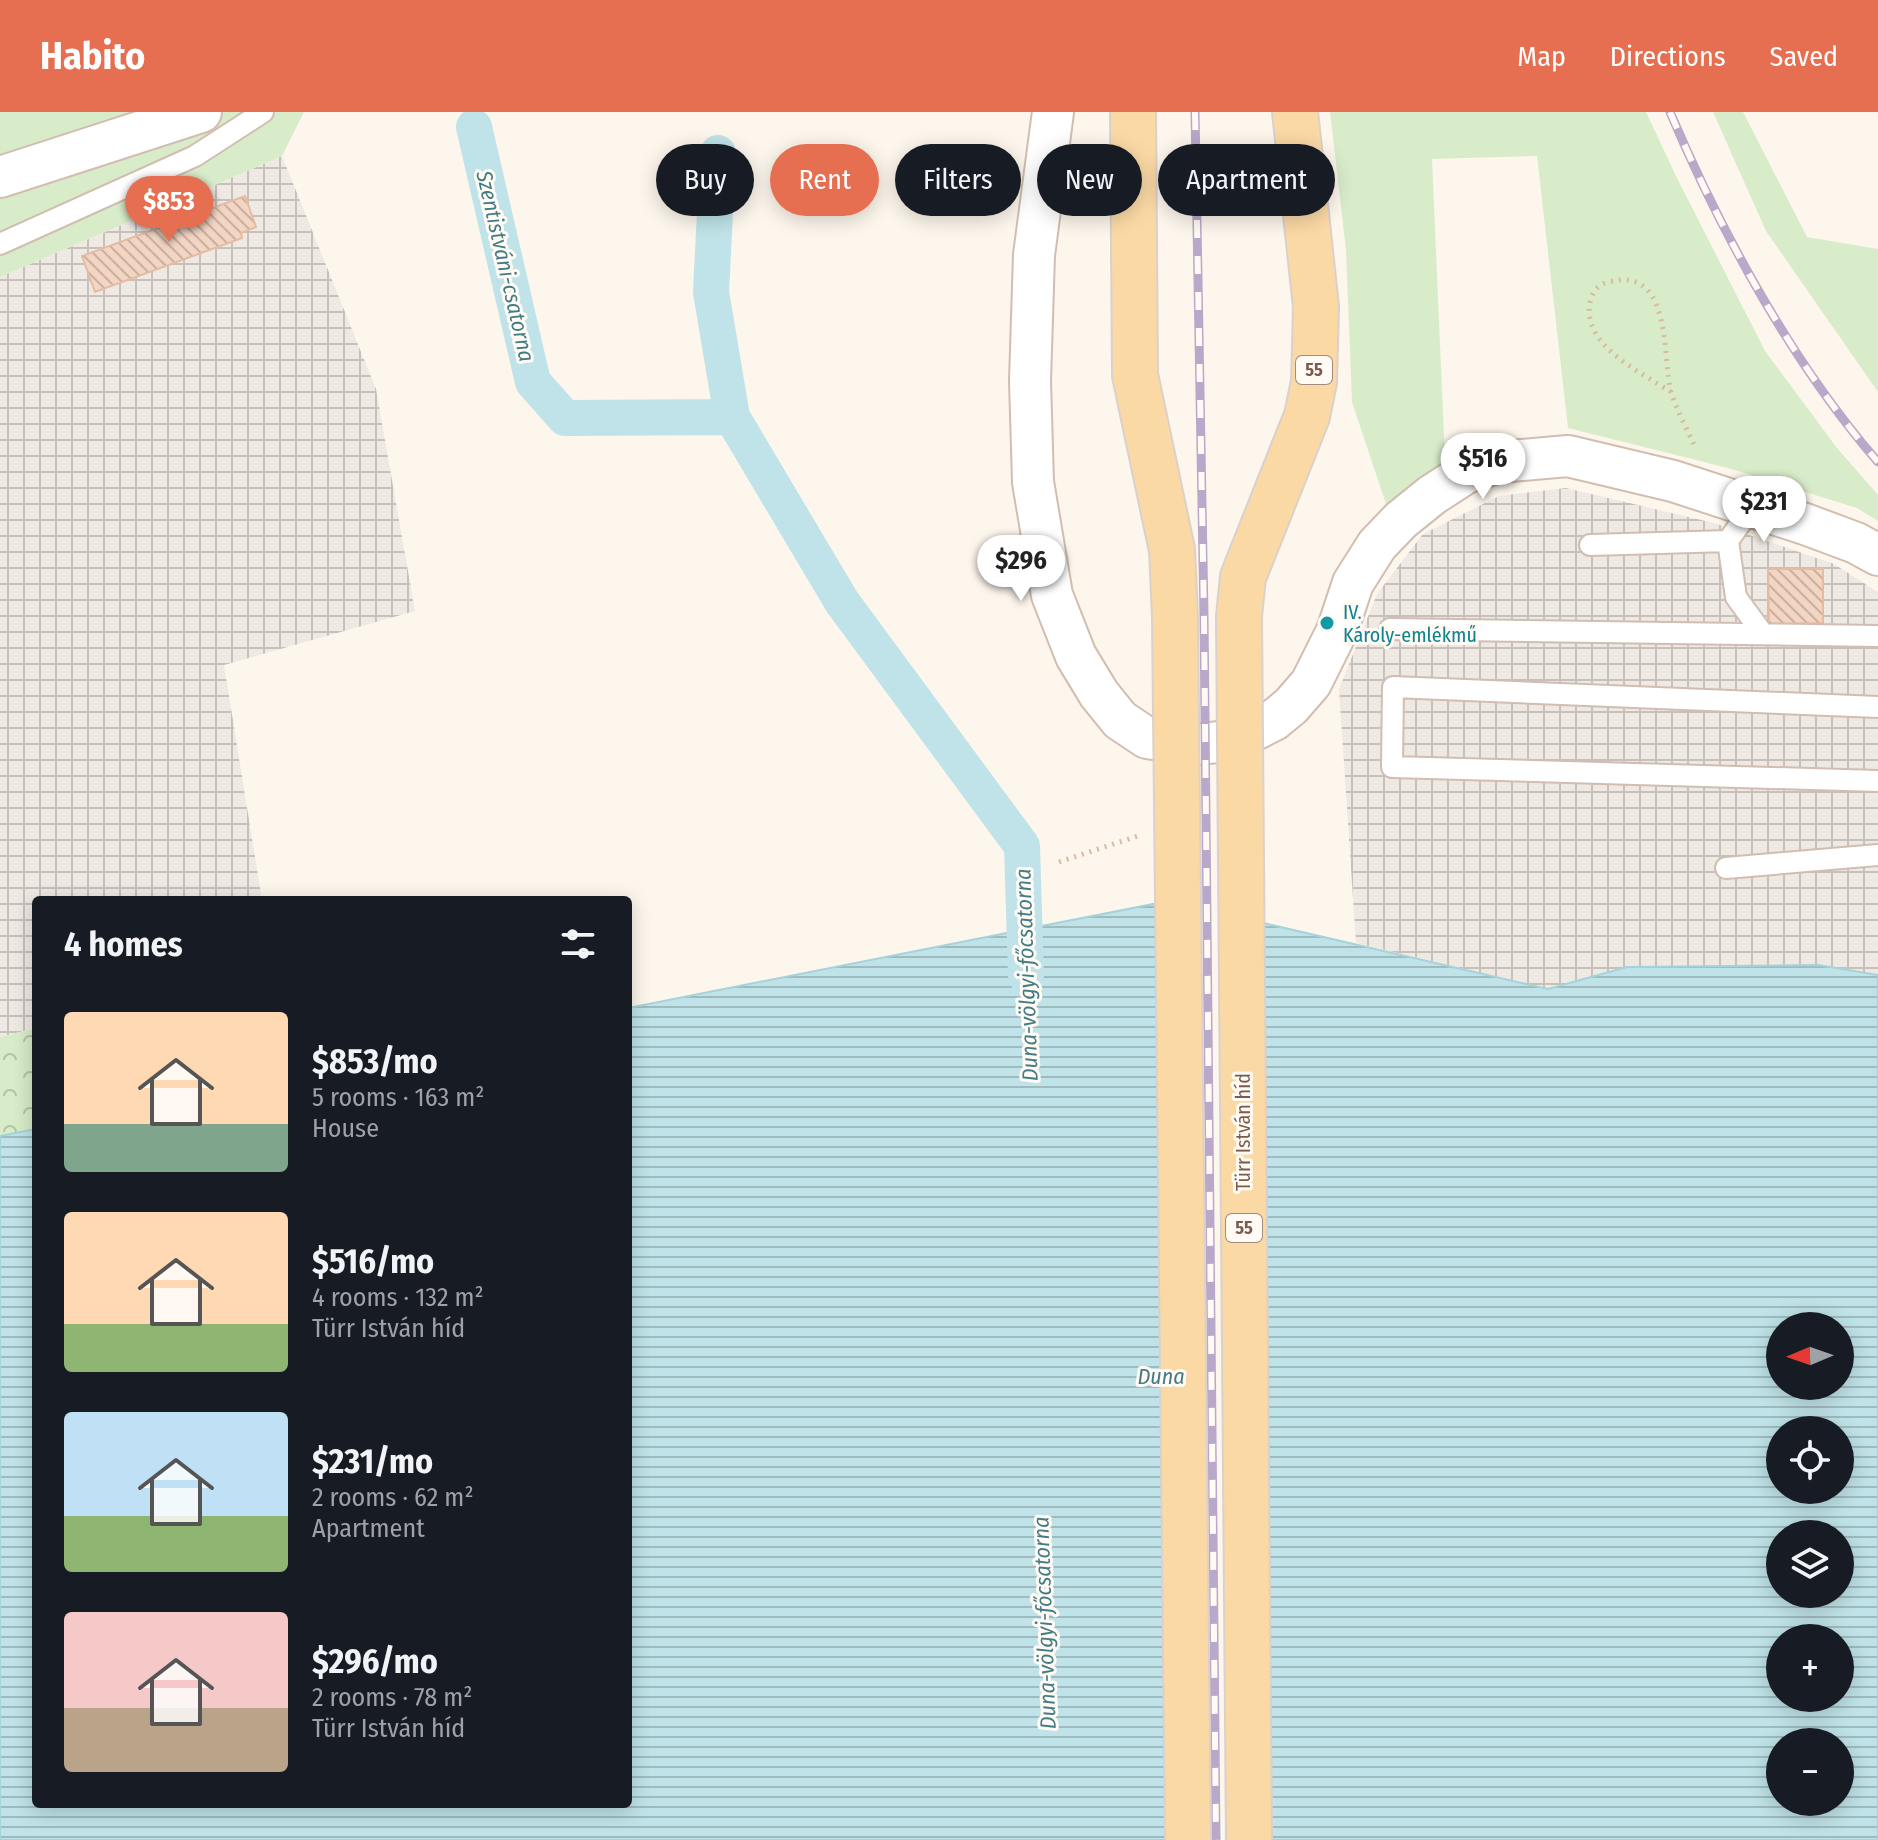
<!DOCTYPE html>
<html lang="en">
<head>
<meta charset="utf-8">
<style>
  :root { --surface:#171b24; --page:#20242c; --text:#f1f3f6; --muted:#9ea1a6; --accent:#e76f51 }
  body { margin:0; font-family:"Fira Sans Condensed",sans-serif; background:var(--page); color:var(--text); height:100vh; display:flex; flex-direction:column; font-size:30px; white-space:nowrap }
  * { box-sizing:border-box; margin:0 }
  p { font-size:26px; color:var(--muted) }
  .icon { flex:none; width:44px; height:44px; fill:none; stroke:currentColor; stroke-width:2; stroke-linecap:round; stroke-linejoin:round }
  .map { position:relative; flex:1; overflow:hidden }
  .drawer { position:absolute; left:32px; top:784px; width:600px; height:912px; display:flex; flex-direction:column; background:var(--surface); border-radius:8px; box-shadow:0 4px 20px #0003 }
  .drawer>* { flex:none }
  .guide { position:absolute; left:656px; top:32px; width:760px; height:72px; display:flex; gap:16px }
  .needle { width:52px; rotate:268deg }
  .controls { position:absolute; left:1766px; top:1200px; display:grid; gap:16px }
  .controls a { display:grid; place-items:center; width:88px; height:88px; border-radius:50%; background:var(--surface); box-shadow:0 4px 20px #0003; font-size:40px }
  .price { position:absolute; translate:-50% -68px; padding:0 18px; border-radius:28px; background:#fff; color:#222; font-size:26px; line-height:52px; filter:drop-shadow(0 2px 4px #0008) }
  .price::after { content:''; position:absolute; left:50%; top:48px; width:24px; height:18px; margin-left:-12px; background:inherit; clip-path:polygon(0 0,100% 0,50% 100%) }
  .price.on { background:var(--accent); color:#fff }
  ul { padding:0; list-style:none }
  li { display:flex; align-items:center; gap:24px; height:200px; padding:0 32px }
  li span { display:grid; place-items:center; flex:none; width:224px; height:160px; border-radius:8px; color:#555 }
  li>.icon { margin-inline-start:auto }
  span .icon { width:96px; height:96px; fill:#fffc; stroke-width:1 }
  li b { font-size:34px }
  h2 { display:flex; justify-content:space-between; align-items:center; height:96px; padding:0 32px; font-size:34px }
  .pill { padding:0 28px; border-radius:36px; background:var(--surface); box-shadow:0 4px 20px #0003; font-size:28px; line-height:72px }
  .pill.on { background:var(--accent); color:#fff }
  header { display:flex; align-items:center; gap:48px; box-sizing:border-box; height:112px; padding:0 40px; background:var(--accent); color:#fff }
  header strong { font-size:38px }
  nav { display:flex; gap:44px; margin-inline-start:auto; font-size:28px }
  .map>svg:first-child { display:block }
</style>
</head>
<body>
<header>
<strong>Habito</strong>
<nav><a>Map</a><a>Directions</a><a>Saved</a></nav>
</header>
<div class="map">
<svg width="1878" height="1728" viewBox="0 0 1878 1728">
  <defs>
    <pattern id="industrial-grid" width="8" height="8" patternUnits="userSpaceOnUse" patternTransform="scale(2)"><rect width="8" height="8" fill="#efe9e4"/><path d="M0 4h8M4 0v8" fill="none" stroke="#c7c0bb"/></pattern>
    <pattern id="forest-crowns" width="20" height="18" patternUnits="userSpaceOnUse" patternTransform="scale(2)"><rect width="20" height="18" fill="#d8ecc9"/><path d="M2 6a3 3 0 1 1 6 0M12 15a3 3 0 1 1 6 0" fill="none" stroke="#b4c2a5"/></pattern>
    <pattern id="water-rules" width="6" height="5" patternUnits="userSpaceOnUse" patternTransform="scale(2)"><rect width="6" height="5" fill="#bfe3e8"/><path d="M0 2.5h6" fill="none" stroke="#a0bbbe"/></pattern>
    <pattern id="building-back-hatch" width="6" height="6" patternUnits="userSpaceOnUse" patternTransform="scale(2)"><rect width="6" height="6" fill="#f3d5c3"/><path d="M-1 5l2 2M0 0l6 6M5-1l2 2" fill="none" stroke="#cab0a1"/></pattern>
  </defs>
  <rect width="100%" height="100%" fill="#fdf6ec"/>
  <!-- industrial -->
  <path fill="url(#industrial-grid)" d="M282 44 376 277 415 499 224 553 262 788H36V916L0 925V165Z
    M1566 376 1714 411 1834 452 1878 480V863L1818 853 1627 855 1548 877 1356 831 1339 577 1377 482 1423 422 1499 384Z"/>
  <!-- grass -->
  <path fill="#d8ecc9" d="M0 0H304L282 44 0 165Z
    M1330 0H1646L1677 66 1765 239 1837 336 1878 383V409L1857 396 1728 356 1568 316 1537 44 1432 47 1445 348 1387 395 1352 290 1346 138Z
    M1713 0H1743L1807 125 1878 137V280L1766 119Z"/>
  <!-- forest -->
  <path fill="url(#forest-crowns)" d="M36 916V1017L0 1024V925Z"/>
  <!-- water -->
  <path fill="url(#water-rules)" stroke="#a5d3da" stroke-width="2" fill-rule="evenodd" d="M1168 789 1548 877 1627 855 1818 853 1878 863V1728H0V1024L36 1017V1692H628V896ZM1780 1214H1840V1274H1780ZM1780 1318H1840V1378H1780ZM1780 1422H1840V1482H1780ZM1780 1526H1840V1586H1780ZM1780 1630H1840V1690H1780Z"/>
  <!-- pier -->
  <path fill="#fdf6ec" d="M1168 785 1257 804 1267 1728H1166L1156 787Z"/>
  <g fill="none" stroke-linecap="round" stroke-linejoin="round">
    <!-- canal -->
    <path stroke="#bfe3e8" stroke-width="36" d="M474 15 533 270 565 306 732 305
      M718 41 711 180 732 305 842 490 1022 734 1026 864"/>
  </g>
  <!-- building -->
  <path fill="url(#building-back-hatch)" stroke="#e6bba3" stroke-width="2" d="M245 84 256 115 241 121 242 126 95 180 82 144Z
    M1768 457H1823V511L1769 512Z"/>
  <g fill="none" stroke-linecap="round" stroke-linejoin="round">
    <defs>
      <path id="lane" d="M0 132 195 44 263 0
        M1752 395 1728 429 1736 485 1763 522
        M1590 433 1728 429
        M1390 517 1878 524
        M1878 595 1393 575 1392 655 1878 669
        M1726 756 1878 743"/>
      <path id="street" d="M1053 0 1034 143 1030 269 1033 370 1052 483 1076 544 1099 582 1120 608 1147 626 1192 633 1235 628 1274 608 1291 594 1311 571 1337 519 1353 471 1377 433 1401 408 1432 383 1466 361 1499 350 1568 344 1673 369 1805 412 1856 431 1878 443
        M0 65 201 0"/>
      <path id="primary" d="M1133 0 1135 263 1172 438 1175 505
        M1239 504 1243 465 1307 304 1314 270 1316 195 1295 0"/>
    </defs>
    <!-- lane casing -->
    <use href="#lane" stroke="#d1beb0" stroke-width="24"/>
    <!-- street casing -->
    <use href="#street" stroke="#d1beb0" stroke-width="44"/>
    <!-- primary casing -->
    <use href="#primary" stroke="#dad1cd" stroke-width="48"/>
    <!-- path -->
    <path stroke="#d9b8a5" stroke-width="5" stroke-dasharray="2 6" stroke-linecap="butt" d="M1671 280C1641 260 1582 234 1590 191 1592 180 1598 172 1609 170 1673 153 1662 246 1671 280 1677 299 1688 319 1696 337
      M1059 750 1138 724"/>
    <!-- lane -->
    <use href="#lane" stroke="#fff" stroke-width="20"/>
    <!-- street -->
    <use href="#street" stroke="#fff" stroke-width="40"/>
    <!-- primary -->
    <use href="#primary" stroke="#fbd9a5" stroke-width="44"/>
    <defs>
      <path id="rail" d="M1195 0 1204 504 1216 1728
        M1670 0C1721 120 1792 251 1878 350"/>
    </defs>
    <!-- rail casing -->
    <use href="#rail" stroke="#b9a8c9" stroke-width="9"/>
    <!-- rail -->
    <use href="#rail" stroke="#fffaf3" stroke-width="6" stroke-dasharray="18" stroke-linecap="butt"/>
    <defs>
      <path id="primary-bridge" d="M1239 504 1249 1728
        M1175 505 1188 1728"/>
    </defs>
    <!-- primary-bridge casing -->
    <use href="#primary-bridge" stroke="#dad1cd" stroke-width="48" stroke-linecap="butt"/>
    <!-- primary-bridge -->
    <use href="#primary-bridge" stroke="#fbd9a5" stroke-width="44"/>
  </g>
  <!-- markers -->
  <circle fill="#0f9aa8" stroke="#fffaf3" stroke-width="3" cx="1327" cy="511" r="8"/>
  <g text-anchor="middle" stroke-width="6" stroke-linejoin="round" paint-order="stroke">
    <!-- shield labels -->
    <g fill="#fffaf3" stroke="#a28b7f" stroke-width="2">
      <rect x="1296" y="244" width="36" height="28" rx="6"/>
      <rect x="1226" y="1102" width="36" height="28" rx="6"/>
    </g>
    <g font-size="18" font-weight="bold" fill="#7a5c4d">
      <text x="1314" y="264">55</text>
      <text x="1244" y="1122">55</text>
    </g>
    <!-- culture labels -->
    <g font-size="20" fill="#0d838f" stroke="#fffaf3" text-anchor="start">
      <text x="1343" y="507">IV.<tspan x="1343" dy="23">Károly-emlékmű</tspan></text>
    </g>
    <!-- street labels -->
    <g font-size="20" fill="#7a5c4d" stroke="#fffaf3">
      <text transform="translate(1243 1020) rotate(-90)" y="7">Türr István híd</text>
    </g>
    <!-- water labels -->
    <g font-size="22" font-style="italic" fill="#437c86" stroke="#fffaf3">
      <text transform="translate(506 154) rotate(77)" y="8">Szentistváni-csatorna</text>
      <text transform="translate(1026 863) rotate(-92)" y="8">Duna-völgyi-főcsatorna</text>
      <text x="1161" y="1272">Duna</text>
      <text transform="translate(1044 1511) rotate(-92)" y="8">Duna-völgyi-főcsatorna</text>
    </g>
  </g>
</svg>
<div class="controls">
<a><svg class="needle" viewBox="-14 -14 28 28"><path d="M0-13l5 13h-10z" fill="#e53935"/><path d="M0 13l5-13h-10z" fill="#9ea1a6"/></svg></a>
<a><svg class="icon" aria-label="locate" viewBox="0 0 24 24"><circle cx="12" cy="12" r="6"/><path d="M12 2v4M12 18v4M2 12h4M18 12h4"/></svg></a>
<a><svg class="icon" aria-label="layers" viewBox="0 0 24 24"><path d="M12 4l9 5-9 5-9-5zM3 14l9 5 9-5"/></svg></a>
<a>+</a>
<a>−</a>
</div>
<b class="price on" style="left:169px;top:132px">$853</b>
<b class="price" style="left:1483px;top:389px">$516</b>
<b class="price" style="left:1764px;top:432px">$231</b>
<b class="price" style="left:1021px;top:491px">$296</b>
<div class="guide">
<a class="pill">Buy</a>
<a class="pill on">Rent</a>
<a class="pill">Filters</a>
<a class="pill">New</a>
<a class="pill">Apartment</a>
</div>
<section class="drawer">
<h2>4 homes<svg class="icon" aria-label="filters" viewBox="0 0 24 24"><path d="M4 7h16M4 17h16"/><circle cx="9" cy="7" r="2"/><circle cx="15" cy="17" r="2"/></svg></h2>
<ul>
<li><span style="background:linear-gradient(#ffd9b3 70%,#7fa58c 0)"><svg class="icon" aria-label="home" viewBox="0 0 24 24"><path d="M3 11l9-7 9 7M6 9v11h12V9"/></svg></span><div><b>$853/mo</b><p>5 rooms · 163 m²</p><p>House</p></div></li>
<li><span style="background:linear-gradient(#ffd9b3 70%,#8fb573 0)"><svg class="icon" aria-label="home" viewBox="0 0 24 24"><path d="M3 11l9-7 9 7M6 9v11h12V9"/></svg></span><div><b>$516/mo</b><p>4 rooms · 132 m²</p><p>Türr István híd</p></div></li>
<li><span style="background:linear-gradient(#bfe0f5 65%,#8fb573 0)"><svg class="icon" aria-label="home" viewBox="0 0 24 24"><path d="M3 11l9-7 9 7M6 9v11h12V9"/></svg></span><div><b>$231/mo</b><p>2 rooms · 62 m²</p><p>Apartment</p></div></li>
<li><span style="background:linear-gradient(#f6c9c9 60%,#b9a48a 0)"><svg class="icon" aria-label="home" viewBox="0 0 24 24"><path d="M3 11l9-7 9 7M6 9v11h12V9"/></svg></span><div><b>$296/mo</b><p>2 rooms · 78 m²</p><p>Türr István híd</p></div></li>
</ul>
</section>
</div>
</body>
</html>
